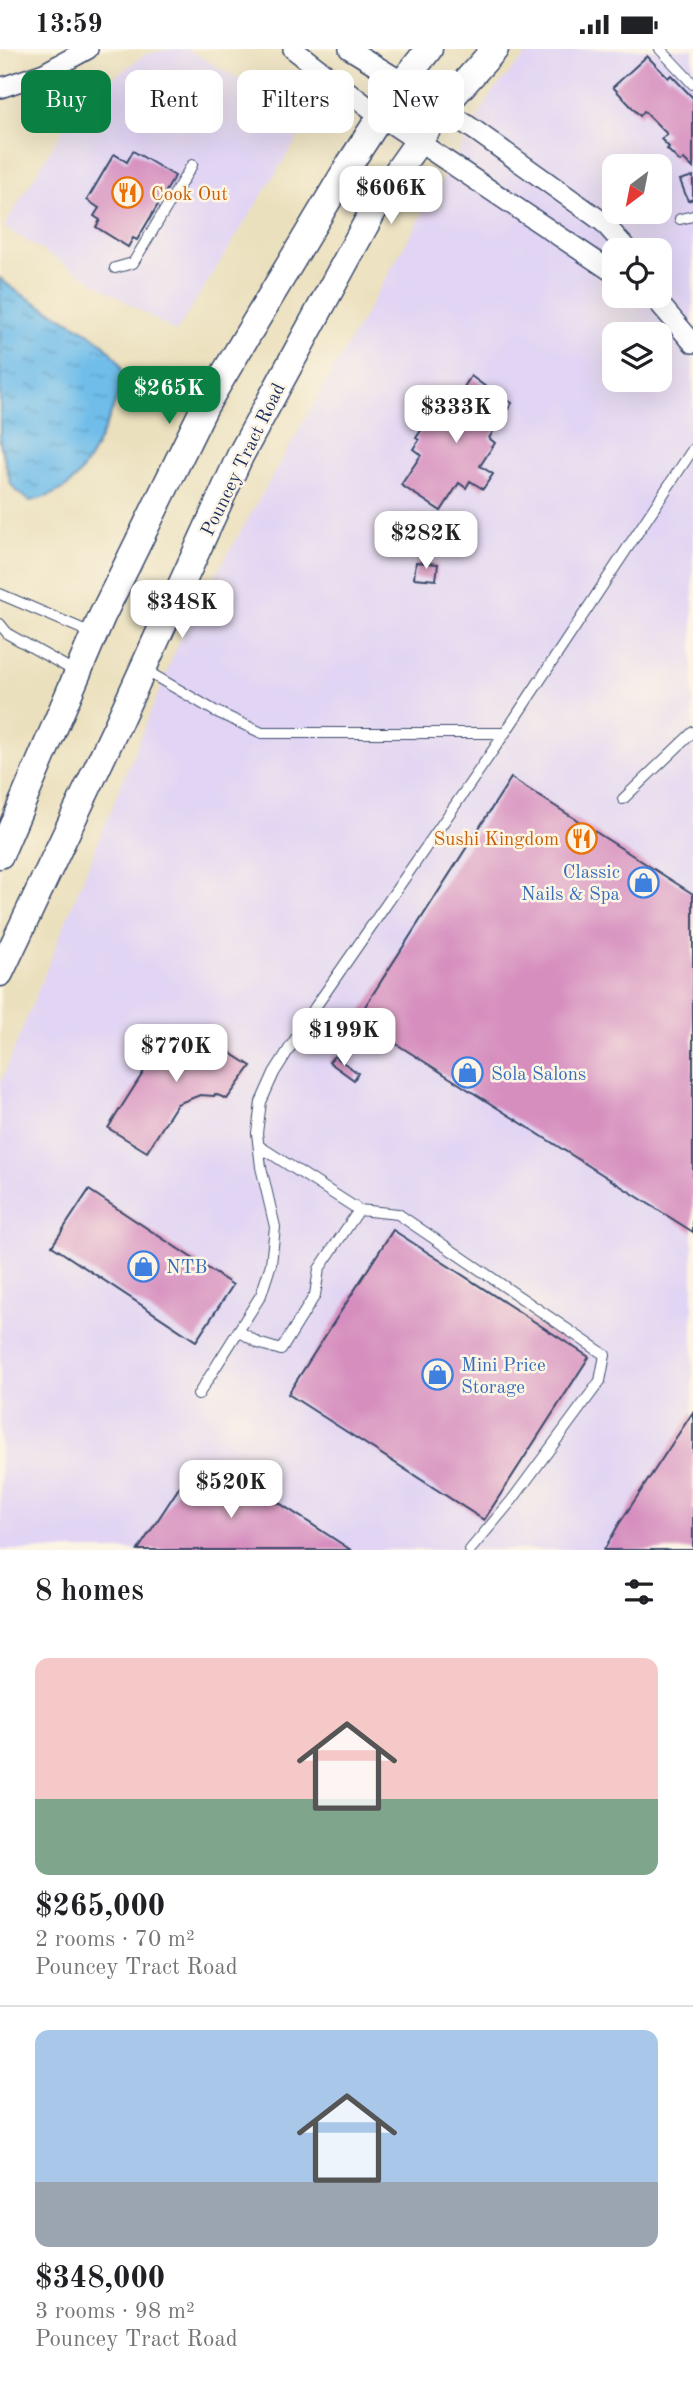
<!DOCTYPE html>
<html lang="en">
<head>
<meta charset="utf-8">
<style>
  :root { --surface:#fff; --page:#f6f6f6; --text:#202124; --muted:#757577; --line:#e0e0e0; --accent:#0b8043 }
  body { margin:0; font-family:"Old Standard TT",serif; background:var(--page); color:var(--text); height:100vh; display:flex; flex-direction:column; font-size:26px; white-space:nowrap }
  * { box-sizing:border-box; margin:0 }
  p { font-size:23px; color:var(--muted) }
  .icon { flex:none; width:38px; height:38px; fill:none; stroke:currentColor; stroke-width:2; stroke-linecap:round; stroke-linejoin:round }
  .map { position:relative; height:1501px; overflow:hidden }
  .drawer { display:flex; flex-direction:column; background:var(--surface); flex:1 }
  .drawer>* { flex:none }
  .guide { position:absolute; left:21px; top:21px; width:651px; height:63px; display:flex; gap:14px }
  .needle { width:46px; rotate:212deg }
  .controls { position:absolute; left:602px; top:105px; display:grid; gap:14px }
  .controls a { display:grid; place-items:center; width:70px; height:70px; border-radius:14px; background:var(--surface); box-shadow:0 7px 28px #0002; font-size:35px }
  .price { position:absolute; translate:-50% -60px; padding:0 16px; border-radius:14px; background:#fff; color:#222; font-size:23px; line-height:46px; filter:drop-shadow(0 2px 4px #0008) }
  .price::after { content:''; position:absolute; left:50%; top:42px; width:21px; height:16px; margin-left:-10px; background:inherit; clip-path:polygon(0 0,100% 0,50% 100%) }
  .price.current { background:var(--accent); color:#fff }
  ul { padding:0; list-style:none }
  li { display:grid; align-content:center; gap:14px; height:371px; padding:0 35px }
  li+li { border-top:2px solid var(--line) }
  li span { display:grid; place-items:center; height:217px; border-radius:14px; color:#555 }
  li>.icon { margin-inline-start:auto }
  span .icon { width:126px; height:126px; fill:#fffc; stroke-width:1 }
  li b { font-size:30px }
  h2 { display:flex; justify-content:space-between; align-items:center; height:84px; padding:0 35px; font-size:30px }
  .chip { padding:0 24px; border-radius:14px; background:var(--surface); box-shadow:0 7px 28px #0002; font-size:24px; line-height:63px }
  .chip.current { background:var(--accent); color:#fff }
  .status { display:flex; justify-content:space-between; align-items:center; height:49px; padding:0 35px; background:var(--surface); direction:ltr }
  .status svg { height:19px; fill:currentColor }
  .map>svg:first-child { display:block }
</style>
</head>
<body>
<div class="status"><b>13:59</b><svg viewBox="0 0 49 12"><path d="M0 12V9h3v3zM5 12V6h3v6zM10 12V3h3v9zM15 12V0h3v12zM26 1h20v11H26zM47 4h2v5h-2z"/></svg></div>
<div class="map">
<svg width="693" height="1501" viewBox="0 0 693 1501">
  <defs>
    <pattern id="water-ripples" width="26" height="14" patternUnits="userSpaceOnUse" patternTransform="scale(1.75)"><rect width="26" height="14" fill="#6fbdea"/><path d="M2 4q2-2 4 0t4 0M15 11q2-2 4 0t4 0" fill="none" stroke="#5a9ac1"/></pattern>
  </defs>
  <rect width="100%" height="100%" fill="#fcf5e5"/>
  <filter id="ink" filterUnits="userSpaceOnUse"><feTurbulence type="fractalNoise" baseFrequency=".0143" numOctaves="2"/><feDisplacementMap in="SourceGraphic" scale="14" xChannelSelector="R" yChannelSelector="G"/><feConvolveMatrix kernelMatrix="1 2 1 2 8 2 1 2 1" color-interpolation-filters="sRGB"/></filter>
  <filter id="wash" filterUnits="userSpaceOnUse"><feTurbulence type="fractalNoise" baseFrequency=".00686" numOctaves="4" result="noise"/><feDisplacementMap in="SourceGraphic" scale="28" xChannelSelector="R" yChannelSelector="G"/><feGaussianBlur stdDeviation="1.57" result="paint"/><feColorMatrix in="noise" values="0 0 0 0 0 0 0 0 0 0 0 0 0 0 0 0 0 1.4 0 .05"/><feComposite in="paint" operator="in"/></filter>
  <g filter="url(#wash)">
    <rect width="100%" height="100%" fill="#ebe0bd"/>
    <!-- built -->
    <path fill="#e1d4f4" fill-rule="evenodd" d="M170 0H187L309 71 176 283 4 178 78 55 144 6Z
      M532 0H693V1501H0V1035L183 583 493 42ZM614 117H660V163H614ZM614 201H660V247H614ZM614 285H660V331H614Z"/>
    <!-- water -->
    <path fill="url(#water-ripples)" stroke="#4576a4" stroke-width="2" d="M0 229C32 259 93 276 116 309 121 314 122 322 124 329 115 357 90 422 66 438 55 445 42 450 30 452L17 443 11 435 0 393Z"/>
    <g id="blocks">
      <!-- building -->
      <path fill="#d68ebf" d="M647 7 668 29 671 26 693 49V119L684 110 680 113 667 100 669 98 661 90 667 85 644 62 640 67 613 38Z
        M133 102 175 127 137 191 133 189 128 198 96 178 100 171 94 167 99 159 87 151 114 105 127 113Z
        M693 127V150L688 152 680 131Z
        M471 327 501 349 502 348 512 354 489 389 495 394 480 417 493 425 483 440 470 432 466 439 459 434 441 462 401 436 421 406 413 400 419 391 416 389 435 361 445 368Z
        M416 513 438 515 436 531 414 529Z
        M511 729 693 845V1183L357 970Z
        M183 978 193 980 251 1017 227 1050 215 1045 214 1047 200 1046 177 1055 147 1103 108 1079 169 983Z
        M334 1007 358 1024 354 1031 329 1013Z
        M89 1141 233 1236 196 1292 52 1197Z
        M393 1181 589 1308 484 1471 288 1345Z
        M693 1363V1501H604L619 1475Z
        M194 1416 227 1438 235 1425 351 1501H138Z"/>
    </g>
  </g>
  <g filter="url(#ink)">
    <use href="#blocks" fill-opacity="0" stroke="#3a4a6c" stroke-width="2"/>
    <g fill="none" stroke-linecap="round" stroke-linejoin="round">
      <defs>
        <path id="lane" d="M660 0 693 35
          M680 170 693 167
          M115 219 133 214 192 116
          M0 545 94 585
          M0 575 8 585 76 623
          M143 620 215 662 262 684H505
          M623 750 693 683
          M359 1161 398 1165 605 1306 600 1332 512 1451 470 1501
          M239 1282 258 1294 281 1301 315 1246 319 1220 359 1161 259 1097
          M198 1346 261 1246 271 1215 275 1178 261 1118 257 1084 261 1053 274 1024 316 957 505 684 693 400"/>
        <path id="street" d="M293 0 380 67 614 224
          M349 0 403 33 476 82 603 173 628 201
          M0 39 44 24 88 0
          M653 247 693 294"/>
        <path id="secondary" d="M0 806 102 567 205 357 349 116 403 33 429 0
          M0 924 116 679 240 407 385 140 442 59 495 0"/>
      </defs>
      <!-- lane casing -->
      <use href="#lane" stroke="#3a4a6c" stroke-width="12"/>
      <!-- street casing -->
      <use href="#street" stroke="#3a4a6c" stroke-width="22"/>
      <!-- secondary casing -->
      <use href="#secondary" stroke="#3a4a6c" stroke-width="29"/>
      <!-- lane -->
      <use href="#lane" stroke="#fff" stroke-width="10"/>
      <!-- street -->
      <use href="#street" stroke="#fff" stroke-width="19"/>
      <!-- secondary -->
      <use href="#secondary" stroke="#fff" stroke-width="26"/>
    </g>
  </g>
  <!-- icons -->
  <defs>
    <symbol id="restaurant-ring" viewBox="-11 -11 22 22"><circle r="9.5" fill="#fcf5e5" stroke="#e8710a" stroke-width="1.5"/><path d="M-5-6h1v4h1v-4h1v4h1v-4h1v5L-1.5 .5V6h-2V.5L-5-1ZM5-6V6H3V1.5H1.5Q1.5-4 5-6Z" fill="#e8710a"/></symbol>
    <symbol id="shop-ring" viewBox="-11 -11 22 22"><circle r="9.5" fill="#fcf5e5" stroke="#3f7fe0" stroke-width="1.5"/><path d="M-5-2.5h2.3a2.7 3.5 0 0 1 5.4 0H5L5.5 6h-11ZM-1.5-2.5h3a1.5 2.3 0 0 0-3 0Z" fill="#3f7fe0"/></symbol>
  </defs>
  <g fill-rule="evenodd">
    <use href="#restaurant-ring" x="110" y="126" width="35" height="35"/>
    <use href="#restaurant-ring" x="564" y="772" width="35" height="35"/>
    <use href="#shop-ring" x="626" y="816" width="35" height="35"/>
    <use href="#shop-ring" x="450" y="1006" width="35" height="35"/>
    <use href="#shop-ring" x="126" y="1200" width="35" height="35"/>
    <use href="#shop-ring" x="420" y="1308" width="35" height="35"/>
  </g>
  <g text-anchor="middle" stroke-width="5" stroke-linejoin="round" paint-order="stroke">
    <!-- food labels -->
    <g font-size="19" fill="#c56008" stroke="#fcf5e5" text-anchor="start">
      <text x="151" y="151">Cook Out</text>
      <text x="559" y="796" text-anchor="end">Sushi Kingdom</text>
    </g>
    <!-- street labels -->
    <g font-size="19" fill="#1b2f5e" stroke="#fcf5e5">
      <text transform="translate(242 410) rotate(-64)" y="7">Pouncey Tract Road</text>
    </g>
    <!-- shop labels -->
    <g font-size="19" fill="#366cbe" stroke="#fcf5e5" text-anchor="start">
      <text x="620" y="829" text-anchor="end">Classic<tspan x="620" dy="22">Nails &amp; Spa</tspan></text>
      <text x="491" y="1031">Sola Salons</text>
      <text x="166" y="1224">NTB</text>
      <text x="461" y="1322">Mini Price<tspan x="461" dy="22">Storage</tspan></text>
    </g>
  </g>
</svg>
<div class="controls">
<a><svg class="needle" viewBox="-14 -14 28 28"><path d="M0-13l5 13h-10z" fill="#e53935"/><path d="M0 13l5-13h-10z" fill="#757577"/></svg></a>
<a><svg class="icon" aria-label="locate" viewBox="0 0 24 24"><circle cx="12" cy="12" r="6"/><path d="M12 2v4M12 18v4M2 12h4M18 12h4"/></svg></a>
<a><svg class="icon" aria-label="layers" viewBox="0 0 24 24"><path d="M12 4l9 5-9 5-9-5zM3 14l9 5 9-5"/></svg></a>
</div>
<b class="price" style="left:391px;top:177px">$606K</b>
<b class="price current" style="left:169px;top:377px">$265K</b>
<b class="price" style="left:456px;top:396px">$333K</b>
<b class="price" style="left:426px;top:522px">$282K</b>
<b class="price" style="left:182px;top:591px">$348K</b>
<b class="price" style="left:344px;top:1019px">$199K</b>
<b class="price" style="left:176px;top:1035px">$770K</b>
<b class="price" style="left:231px;top:1471px">$520K</b>
<div class="guide">
<a class="chip current">Buy</a>
<a class="chip">Rent</a>
<a class="chip">Filters</a>
<a class="chip">New</a>
</div>
</div>
<section class="drawer">
<h2>8 homes<svg class="icon" aria-label="filters" viewBox="0 0 24 24"><path d="M4 7h16M4 17h16"/><circle cx="9" cy="7" r="2"/><circle cx="15" cy="17" r="2"/></svg></h2>
<ul>
<li><span style="background:linear-gradient(#f6c9c9 65%,#7fa58c 0)"><svg class="icon" aria-label="home" viewBox="0 0 24 24"><path d="M3 11l9-7 9 7M6 9v11h12V9"/></svg></span><div><b>$265,000</b><p>2 rooms · 70 m²</p><p>Pouncey Tract Road</p></div></li>
<li><span style="background:linear-gradient(#a9c7e8 70%,#9aa5b1 0)"><svg class="icon" aria-label="home" viewBox="0 0 24 24"><path d="M3 11l9-7 9 7M6 9v11h12V9"/></svg></span><div><b>$348,000</b><p>3 rooms · 98 m²</p><p>Pouncey Tract Road</p></div></li>
</ul>
</section>
</body>
</html>
